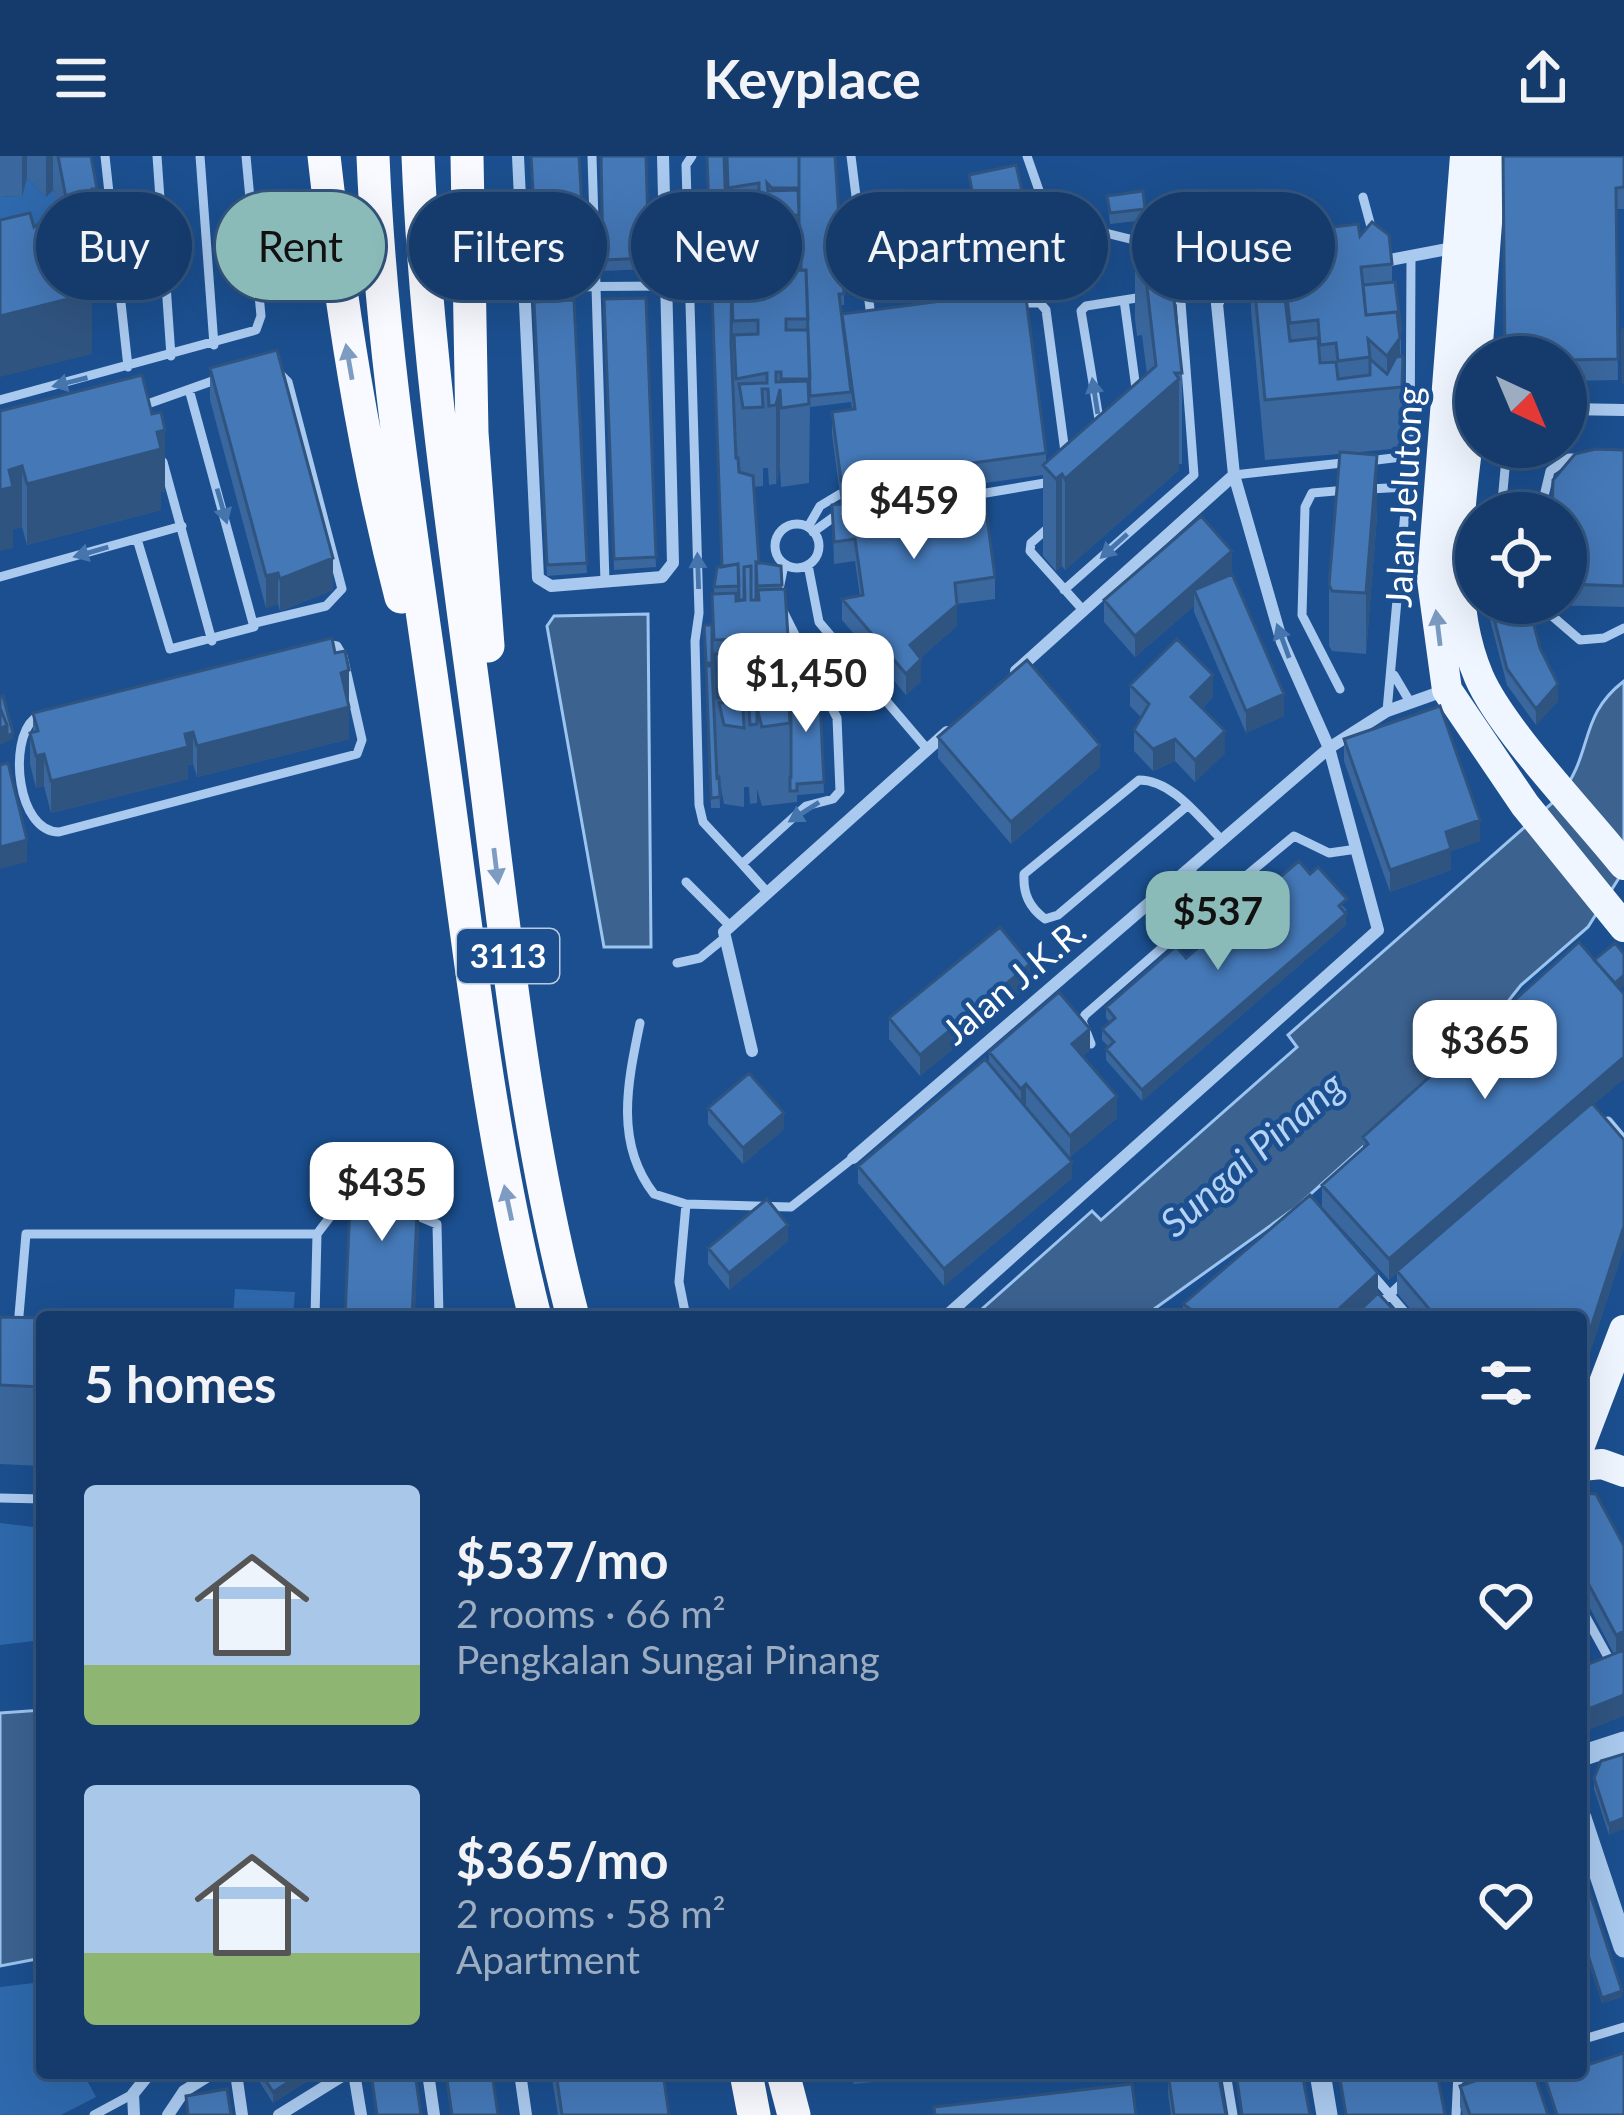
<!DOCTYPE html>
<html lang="en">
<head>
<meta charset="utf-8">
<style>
  :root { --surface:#143b6b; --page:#214673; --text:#f1f3f6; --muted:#9dadc1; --line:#33557e; --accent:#8bbbb9 }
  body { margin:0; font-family:Lato,sans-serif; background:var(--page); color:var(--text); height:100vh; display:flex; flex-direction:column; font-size:45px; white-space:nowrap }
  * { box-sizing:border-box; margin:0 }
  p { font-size:39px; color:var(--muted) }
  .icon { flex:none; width:66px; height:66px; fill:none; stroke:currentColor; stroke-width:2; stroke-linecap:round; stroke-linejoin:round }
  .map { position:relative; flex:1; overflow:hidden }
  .panel { position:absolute; left:36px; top:1155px; width:1551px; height:768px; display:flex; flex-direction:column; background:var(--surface); border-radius:12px; box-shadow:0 12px 48px #0002,0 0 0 3px var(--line) }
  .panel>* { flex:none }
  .banner { position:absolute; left:36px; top:36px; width:1554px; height:108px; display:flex; gap:24px }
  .needle { width:78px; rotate:136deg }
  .buttons { position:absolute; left:1455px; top:180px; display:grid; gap:24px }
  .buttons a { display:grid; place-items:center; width:132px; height:132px; border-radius:50%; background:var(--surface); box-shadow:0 12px 48px #0002,0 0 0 3px var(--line); font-size:60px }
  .price { position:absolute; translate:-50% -102px; padding:0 27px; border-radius:24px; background:#fff; color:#222; font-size:39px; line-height:78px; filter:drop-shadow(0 3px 6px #0008) }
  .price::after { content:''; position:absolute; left:50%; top:72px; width:36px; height:27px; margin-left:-18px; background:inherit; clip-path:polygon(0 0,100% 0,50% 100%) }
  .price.on { background:var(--accent); color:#111 }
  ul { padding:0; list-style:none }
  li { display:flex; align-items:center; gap:36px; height:300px; padding:0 48px }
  li span { display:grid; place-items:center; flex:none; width:336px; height:240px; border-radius:12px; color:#555 }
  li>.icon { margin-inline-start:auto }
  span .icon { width:144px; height:144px; fill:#fffc; stroke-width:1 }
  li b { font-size:51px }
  h2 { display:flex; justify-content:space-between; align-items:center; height:144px; padding:0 48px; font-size:51px }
  .tag { padding:0 42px; border-radius:54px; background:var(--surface); box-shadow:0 12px 48px #0002,0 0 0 3px var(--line); font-size:42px; line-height:108px }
  .tag.on { background:var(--accent); color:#111 }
  header { display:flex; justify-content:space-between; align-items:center; height:156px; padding:0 48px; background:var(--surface); font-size:54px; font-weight:700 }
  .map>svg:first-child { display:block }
</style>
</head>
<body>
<header><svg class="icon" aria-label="menu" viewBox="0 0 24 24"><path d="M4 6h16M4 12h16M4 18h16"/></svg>Keyplace<svg class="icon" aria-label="share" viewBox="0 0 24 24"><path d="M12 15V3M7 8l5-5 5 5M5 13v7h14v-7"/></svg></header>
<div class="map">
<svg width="1624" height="1959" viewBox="0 0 1624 1959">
  <rect width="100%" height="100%" fill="#1b4f8f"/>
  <!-- green -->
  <path fill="#2e69ad" d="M27 22 46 41 53 34 59 39 61 97 0 125V40L21 41Z
    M235 1133 295 1136 293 1161H233Z
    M0 1367 42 1372V1484L0 1489Z
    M42 1826V1917H83L96 1941 61 1959H0V1831Z"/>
  <!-- water -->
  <path fill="#3c6290" stroke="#9cc4f0" stroke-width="3" d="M648 458 651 791H604L547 470 554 460Z
    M1624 525V714L1588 771 1521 829 1468 896 1295 1052 1143 1161H973L1092 1055 1101 1064 1297 891 1288 879 1558 642C1595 597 1577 561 1624 525Z
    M42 1554V1802L0 1810V1557Z"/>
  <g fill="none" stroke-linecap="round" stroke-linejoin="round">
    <!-- service -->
    <path stroke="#a9c9ee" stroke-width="9" d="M105 0 128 211
      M157 0 171 200
      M200 0 214 189
      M592 0 605 426
      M692 0 686 9 699 457 695 485 699 649 703 666 742 708 806 650 833 643 840 635 837 562 783 455
      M851 0 871 161
      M1027 0 1049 63 1142 86
      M1363 41 1373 78
      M1161 97 1192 94 1224 130
      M524 131 667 130
      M1124 144 1137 240
      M1018 147H1040L1046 154 1065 296
      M0 244 256 174 261 160 246 0
      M139 251 218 223
      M1100 269 1081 155 1086 150 1143 141
      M1368 305 1410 300
      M163 306 212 485
      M1234 319 1351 306
      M1370 333 1406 331
      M974 339 1051 326
      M1501 357 1507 291
      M1540 357 1550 315 1569 302H1583
      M775 390a22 22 0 1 1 44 0a22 22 0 1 1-44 0Z
      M808 371 820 350 840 338
      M1048 372 1031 387 1030 395 1083 454
      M813 376 838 358
      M137 383 170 493 254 471 190 237
      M808 409 819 466 928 594
      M0 421 182 370
      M779 433 784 409
      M1064 434 1194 319 1181 146 1166 137
      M1537 447 1580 484 1604 482 1624 472
      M255 467 326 450 342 433 288 226 275 213
      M326 488 337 490 343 500 362 584 357 598 59 676C17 676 8 585 34 563Z
      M1394 519 1410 546
      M1340 533 1302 459 1305 351 1312 337 1347 334
      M1387 555 1410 300 1411 103
      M1187 650 1058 759 1045 763C1029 751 1023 738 1024 718L1139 624C1173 624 1200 663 1223 685
      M742 708 768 737
      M686 726 730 770
      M1217 744 1294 680 1329 697 1357 693
      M677 807 700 802 722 784
      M640 867C628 925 614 987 654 1038L686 1048 791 1051 853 1002
      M1091 888 1082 865 1085 859 1217 744 1190 714
      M1608 965 1624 984
      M413 1058 437 1068 439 1161
      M1371 1117 1409 1161
      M315 1161 317 1078 333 1057 360 1053
      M686 1161 679 1126 686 1048
      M1366 1161 1403 1126
      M18 1171 26 1078H317
      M0 1342 42 1343
      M1581 1452 1608 1501 1605 1510
      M1581 1884 1624 1871
      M1226 1917 1233 1959
      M1459 1923 1477 1917
      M94 1959 133 1938
      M1456 1959 1458 1917"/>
    <!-- minor -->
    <path stroke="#a9c9ee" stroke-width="12" d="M518 0 538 422 551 430 662 421 673 407 663 0
      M1379 106 1453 92
      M1566 253 1624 254
      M1016 515 1234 319
      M752 895 724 776 947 576
      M853 1002 1329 592 1387 555 1446 534
      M945 1161 1378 774 1329 592 1282 486 1234 319 1217 148C1227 125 1238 119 1264 117
      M236 1917 242 1959
      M354 1917 361 1959
      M428 1917 434 1959
      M520 1917 526 1959
      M134 1959 133 1938 150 1917
      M168 1959 184 1935 213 1917
      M279 1959 347 1917"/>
    <!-- tertiary -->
    <path stroke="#a9c9ee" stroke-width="21" d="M1581 1600 1624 1586
      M1581 1662 1624 1791
      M1320 1917 1327 1959"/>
    <!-- primary -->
    <path stroke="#f0f6ff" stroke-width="30" d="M1465 0 1432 424 1447 534 1525 649 1624 771
      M1477 201 1492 0
      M1476 213C1468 310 1439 428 1479 521 1502 574 1585 660 1624 709
      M1581 1287 1624 1174
      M1581 1310 1602 1308 1624 1316"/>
    <!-- trunk -->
    <path stroke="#f8faff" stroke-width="33" d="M324 0C341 150 363 295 401 441
      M373 0C381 200 415 398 442 596 469 786 488 975 535 1161
      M418 0C426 201 456 397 482 596 506 785 525 976 573 1161
      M467 0 472 277 488 490
      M746 1917 754 1959
      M783 1917 794 1959"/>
  </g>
  <!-- wall -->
  <path fill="#3a679d" d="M0 0H91L97 33V93L94 94V119L90 127 92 198 34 71 56 55 55 35 53 34 46 41 27 22 22 41 0 40Z
    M531 0H579L585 115 537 118Z
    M600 0H646L649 113 603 115Z
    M707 0H835L844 138V149H840L842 168 1046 297V306L1147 218 1142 179 1137 180 1135 163V72L1166 69 1182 217V308H1179V314L1065 414 1062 410 1056 415 1043 400V319L841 347 832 278V256L852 253 851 246 810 251 809 327 781 331 780 312 776 328 769 329 768 312H763V330L754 331 759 407 781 410 782 433H785L791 526 819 525 824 637 797 639V646L762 650 757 633V647L750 648 749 631H744V651L724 648 719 621 720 652H711L704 469H712V438H714V431L721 411Z
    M1624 0V53H1616L1618 224 1566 225V201Z
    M1107 40 1145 53V64L1110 68Z
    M1325 72 1360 80 1392 97V126L1401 174V200H1403L1402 292 1350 297 1377 360 1366 498 1332 495 1329 490V429L1340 298 1265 304 1251 154V93L1325 90Z
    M646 142 656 411 614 414 604 143Z
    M574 144 587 417 547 420 534 146Z
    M210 212 333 434 280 455 278 448 266 452 210 244Z
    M0 255 152 258 165 335 161 336V354L27 389 22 371 13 373V392Z
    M1624 294V451L1549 449V447H1566V357Z
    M832 349 995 421V443L957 448V470L920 502 921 525 906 539 842 464V443L860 440 855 405 834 408Z
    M1232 416 1229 419 1284 560 1246 577 1194 456V450L1135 501 1104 466V444Z
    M1488 447H1528L1540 492 1558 545 1536 569 1507 529 1488 456Z
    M1130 529 1213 541 1202 552 1225 597 1195 626 1175 605 1153 615 1134 595V574L1141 561 1130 550Z
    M348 546 349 583 197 621 193 608 188 609V623L51 657 44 630 36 632 30 608V577L33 576V557Z
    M938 581 1100 611 1011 688 938 602Z
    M1344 583 1480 685 1451 695V714L1390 736 1344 605Z
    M1310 718 1347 754 1345 756 1346 769 1142 945 1106 904V893L1109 891 1102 884V873L1110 866 1106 862V851L1186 802Z
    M1030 829 920 920 889 883V862Z
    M1620 834 1594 948 1624 1091 1581 1224V1161H1417L1397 1137V1117L1389 1124 1322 1051V1029L1363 992V981Z
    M1090 894 1083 900 1117 962 1070 1001 1026 950 1025 951 1072 1022 944 1130 858 1027V1010L989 908V896Z
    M708 952 784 973 743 1008 708 968Z
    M788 1085 729 1134 708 1108V1092Z
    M1378 1117V1137L1400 1161H1183V1148Z
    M0 1161 42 1162V1310L0 1308Z
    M1581 1337 1624 1390V1560L1614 1498 1581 1435Z
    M1624 1598 1609 1679 1594 1633V1622Z
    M1581 1710 1622 1841 1602 1847 1581 1783Z
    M254 1917H320L273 1947Z
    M551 1917H663L669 1959H558Z
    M851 1917H960L854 1928Z
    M1168 1917 1226 1959H1171L1168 1937Z
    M1460 1930 1548 1959H1463L1460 1951Z"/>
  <!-- shaded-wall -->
  <path fill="#305480" d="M22 0H27V22L22 41Z
    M46 0H53V34L46 41Z
    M1022 35V46L974 56V45Z
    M759 43V122L758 135 757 64Z
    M94 58V119L82 140 92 137V198L0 221V160L68 101Z
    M1400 182V232L1387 233V200Z
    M1179 223V314L1065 414V323Z
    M780 233V312L776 328V249Z
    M165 274V335L161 336V354L27 389V328Z
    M1377 299V360L1366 498V437Z
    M22 310V371L13 373V392L0 395V334L9 314Z
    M1062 318V410L1056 415V323Z
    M1232 395V416L1199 446 1194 434V450L1135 501V480Z
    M333 402V434L280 455V423Z
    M278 417V448L266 452V420Z
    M957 449V470L910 511V489Z
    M921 503V525L906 539V518Z
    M349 514V546L341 548V517Z
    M1213 519V541L1191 562V541Z
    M1558 528V545L1536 569V553Z
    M1284 538V560L1246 577V555Z
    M349 551V583L197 621V590Z
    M7 569 13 577V583L0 589V573Z
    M1225 575V597L1195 626V604Z
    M193 576V608L188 609V623L51 657V625Z
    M1175 583V605L1153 615V593Z
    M1100 589V611L1011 688V666Z
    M44 598V630L36 632V600Z
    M1480 664V685L1451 695V714L1390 736V714L1446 676Z
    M27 684V706L0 713V691Z
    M1346 758V769L1142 945V934Z
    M1030 808V829L920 920V899Z
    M1624 819V830L1612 840V829Z
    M1090 873V894L1072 909V888Z
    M1624 901V923L1389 1124V1103Z
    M1026 928V950L1021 954V933Z
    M1117 940V962L1070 1001V980Z
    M784 957V973L743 1008V992Z
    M1072 1006V1022L944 1130V1113Z
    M419 1017V1078L415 1161H412Z
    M788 1069V1085L729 1134V1117Z
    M1624 1070V1091L1581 1224V1202Z
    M1378 1117V1138L1353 1161H1330Z
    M1624 1475V1496L1616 1501V1479Z
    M1624 1539V1560L1581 1577V1556Z
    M1624 1662V1673L1609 1679V1668Z
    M1622 1835V1841L1602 1847V1842Z
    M303 1917H320L273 1947V1936Z"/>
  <!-- building -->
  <path fill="#4478b7" stroke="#305480" stroke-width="3" d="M58 0H91L97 33H92L94 58 68 101 82 98 92 137 0 160V64L30 57 34 71 67 47Z
    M531 0H579L585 104 537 107Z
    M601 0H646L649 102 603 104Z
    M707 0H724L728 111H732L731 187 736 302H738L739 316 753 320 759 407 756 406V444H751V410L744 411V444H739L738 408 722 411Z
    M727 0H799V32H772L767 27 768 35 798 34 799 59 760 60 759 43 757 64 732 62 731 37 759 35V27L728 32Z
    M799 0H835L844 138H839L851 236 810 240 806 114H801L799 91Z
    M1503 0H1624V31L1616 32 1618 203 1566 204V201H1505Z
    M1016 9 1022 35 974 45 969 19Z
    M1143 35 1145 53 1110 57 1107 40Z
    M1372 66 1389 79 1392 108 1361 111 1366 159 1397 156 1400 182 1387 200 1368 183 1370 201 1338 205 1336 187 1320 189 1318 164 1290 167 1284 116 1311 113 1309 93 1327 90 1325 72 1358 68 1360 80Z
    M1166 69 1182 217H1175L1179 223 1065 323 1062 318 1056 323 1043 309 1156 210 1142 88H1137L1135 72Z
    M1324 85 1325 91 1309 93V113L1284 116V134L1290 185 1318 182 1320 207 1336 206 1338 223 1370 219V203L1387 218 1396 201 1403 200 1402 231 1265 244 1251 93Z
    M775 88 800 91 801 110 776 111Z
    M757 89 758 111 733 112 736 93Z
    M770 91 771 125H778V115L806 114 808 163H786V174H808L810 223H781V216H776V226L808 225 809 248 781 252 780 233 776 249 769 250 768 233H762L763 251 743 252 739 228 767 227V217L736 223 734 179 758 178V164L733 165 731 119 755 118 756 125H764L763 92Z
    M1395 126 1401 174H1399L1397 156 1366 159 1363 129Z
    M1025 134 1046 297 841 325 832 256 855 253 842 158Z
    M646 142 656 401 614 403 604 143Z
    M574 144 587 407 547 409 534 146Z
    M1624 173V226H1623L1622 174Z
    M277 194 333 402 280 423 278 417 266 420 210 212Z
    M142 219 152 258 161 256 165 274 157 276 161 293 27 328 22 310 9 314 13 331 0 334V255Z
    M1595 293 1624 294V430L1566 428V357H1552L1553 324 1575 298Z
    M1340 296 1377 299 1366 437 1332 435 1329 429Z
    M983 332 995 421 955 427 957 449 910 489 921 503 906 518 842 443 863 439 855 383 834 386 832 349Z
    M1201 360 1232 395 1135 480 1104 444Z
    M756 406 781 410 782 429 757 430Z
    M738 408 739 430 714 431 717 411Z
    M751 410V444H759L758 434 785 433 788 481 767 482V493H789L791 541H762L757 535V545L789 544 790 567 762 571 757 552V568L750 569 749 552H743L744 572 724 569 719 547 748 546V536L717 542 715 498 739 497V483L714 484 712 438 736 437V445L745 444 744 411Z
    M1232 418 1284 538 1246 555 1194 434Z
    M1490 447H1528L1540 492 1558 528 1536 553 1507 513Z
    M704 469H712V507H706Z
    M332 482 335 497 345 495 349 514 341 517 349 551 197 590 193 576 185 578 188 591 51 625 44 598 36 600 30 577 38 575 33 557Z
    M1177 483 1213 519 1191 541 1225 575 1195 604 1175 583 1153 593 1134 574 1149 548 1130 529Z
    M1027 504 1100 589 1011 666 938 581Z
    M706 510H712L717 622 719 621 720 641 711 642Z
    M819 525 824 626 797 628V635H790V621H791V526Z
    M3 540 13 577 7 580V569L0 552V541Z
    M1440 550 1480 664 1446 676 1451 693 1390 714 1344 583Z
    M0 552 7 569 0 573Z
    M8 607 27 684 0 691V609Z
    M1299 705 1310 718 1318 711 1347 743 1339 750 1346 758 1142 934 1106 893 1114 886 1102 873 1115 862 1106 851 1176 790 1186 802Z
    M1000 771 1030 808 920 899 889 862Z
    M1579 786 1624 838V901L1389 1103 1322 1029 1368 988 1363 981Z
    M1615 787 1624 798V819L1615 827 1594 804Z
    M1059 836 1090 873 1072 888 1117 940 1070 980 1026 928 1021 933 989 896Z
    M985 903 1072 1006 944 1113 858 1010Z
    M749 917 784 957 743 992 708 952Z
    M1592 947 1624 984V1070L1581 1202V1161H1436L1397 1115Z
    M370 1006H387V1016L419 1017 412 1161H345L351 1024H361Z
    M1310 1039 1378 1117 1330 1161H1202L1183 1148Z
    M767 1043 788 1069 729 1117 708 1092Z
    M1378 1137 1400 1161H1353Z
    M0 1161 42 1162V1231L0 1229Z
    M1581 1337 1596 1338 1624 1390V1475L1616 1479 1581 1414Z
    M1624 1494V1539L1581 1556V1511Z
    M1624 1598V1662L1609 1668 1594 1622 1601 1605Z
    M1581 1710 1622 1835 1602 1842 1581 1778Z
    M1624 1897V1959H1557L1545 1922 1562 1917H1581V1911Z
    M261 1917H303L273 1936Z
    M371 1917H415L421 1959H377Z
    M446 1917H492L498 1959H452Z
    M556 1917H663L669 1959H562Z
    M1168 1917H1218L1226 1959H1174Z
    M1236 1917H1302L1310 1959H1242Z
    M1339 1917H1437L1445 1959H1346Z
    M1498 1917H1534L1548 1959H1470L1460 1930Z
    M1132 1928 1136 1959H935L934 1951Z
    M227 1933 231 1959H188L186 1940Z"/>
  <!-- one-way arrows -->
  <defs><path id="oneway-solid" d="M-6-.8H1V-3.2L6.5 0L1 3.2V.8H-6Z" transform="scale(3)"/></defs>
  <g fill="#7e9cc1">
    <use href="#oneway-solid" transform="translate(349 206) rotate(-100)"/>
    <use href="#oneway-solid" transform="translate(496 710) rotate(83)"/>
    <use href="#oneway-solid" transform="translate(508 1047) rotate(-102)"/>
  </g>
  <g fill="#4674ac">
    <use href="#oneway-solid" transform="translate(70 226) rotate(166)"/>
    <use href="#oneway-solid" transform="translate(1095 240) rotate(-99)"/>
    <use href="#oneway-solid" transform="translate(222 350) rotate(74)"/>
    <use href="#oneway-solid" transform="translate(1114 390) rotate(138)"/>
    <use href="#oneway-solid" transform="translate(91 396) rotate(164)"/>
    <use href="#oneway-solid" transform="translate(698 415) rotate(-92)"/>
    <use href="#oneway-solid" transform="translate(1283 485) rotate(-110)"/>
    <use href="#oneway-solid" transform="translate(804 656) rotate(147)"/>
  </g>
  <use fill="#7b9ac1" href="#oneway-solid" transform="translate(1438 472) rotate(-97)"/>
  <g text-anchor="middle" stroke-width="9" stroke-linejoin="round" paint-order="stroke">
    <!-- shield labels -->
    <rect fill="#1b4f8f" stroke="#bbcadd" stroke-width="3" x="457" y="773" width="102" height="54" rx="9"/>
    <g font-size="33" font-weight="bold" fill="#fff">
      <text x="508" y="812">3113</text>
    </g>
    <!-- street labels -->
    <g font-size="36" fill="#fff" stroke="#1b4f8f">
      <text transform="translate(1404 341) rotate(-87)" y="13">Jalan Jelutong</text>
      <text transform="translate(1014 825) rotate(-40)" y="13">Jalan J.K.R.</text>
    </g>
    <!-- water labels -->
    <g font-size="39" font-style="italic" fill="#b5d3f5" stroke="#1b4f8f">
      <text transform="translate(1252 998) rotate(-41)" y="14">Sungai Pinang</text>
    </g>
  </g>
</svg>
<div class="buttons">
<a><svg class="needle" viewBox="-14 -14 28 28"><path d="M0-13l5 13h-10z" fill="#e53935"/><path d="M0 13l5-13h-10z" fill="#9dadc1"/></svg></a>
<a><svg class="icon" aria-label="locate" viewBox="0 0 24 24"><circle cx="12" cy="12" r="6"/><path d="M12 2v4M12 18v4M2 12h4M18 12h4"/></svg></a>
</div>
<b class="price" style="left:914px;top:406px">$459</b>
<b class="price" style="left:806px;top:579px">$1,450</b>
<b class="price on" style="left:1218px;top:817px">$537</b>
<b class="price" style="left:1485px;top:946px">$365</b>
<b class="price" style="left:382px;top:1088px">$435</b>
<div class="banner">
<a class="tag">Buy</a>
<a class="tag on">Rent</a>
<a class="tag">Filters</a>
<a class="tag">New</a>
<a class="tag">Apartment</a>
<a class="tag">House</a>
</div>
<section class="panel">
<h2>5 homes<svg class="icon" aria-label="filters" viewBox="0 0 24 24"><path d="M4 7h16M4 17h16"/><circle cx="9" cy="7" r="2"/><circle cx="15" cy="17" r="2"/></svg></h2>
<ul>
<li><span style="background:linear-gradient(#a9c7e8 75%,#8fb573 0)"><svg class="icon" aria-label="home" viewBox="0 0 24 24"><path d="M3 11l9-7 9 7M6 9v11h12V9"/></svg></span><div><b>$537/mo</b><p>2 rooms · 66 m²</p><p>Pengkalan Sungai Pinang</p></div><svg class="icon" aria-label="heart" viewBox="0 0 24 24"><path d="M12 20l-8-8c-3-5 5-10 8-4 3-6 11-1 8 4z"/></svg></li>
<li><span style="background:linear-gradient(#a9c7e8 70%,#8fb573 0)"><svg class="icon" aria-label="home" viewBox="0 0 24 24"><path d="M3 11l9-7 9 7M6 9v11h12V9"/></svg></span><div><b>$365/mo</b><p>2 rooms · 58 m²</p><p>Apartment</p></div><svg class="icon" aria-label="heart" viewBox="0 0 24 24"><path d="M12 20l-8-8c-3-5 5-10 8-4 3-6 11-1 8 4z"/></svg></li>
</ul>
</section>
</div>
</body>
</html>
